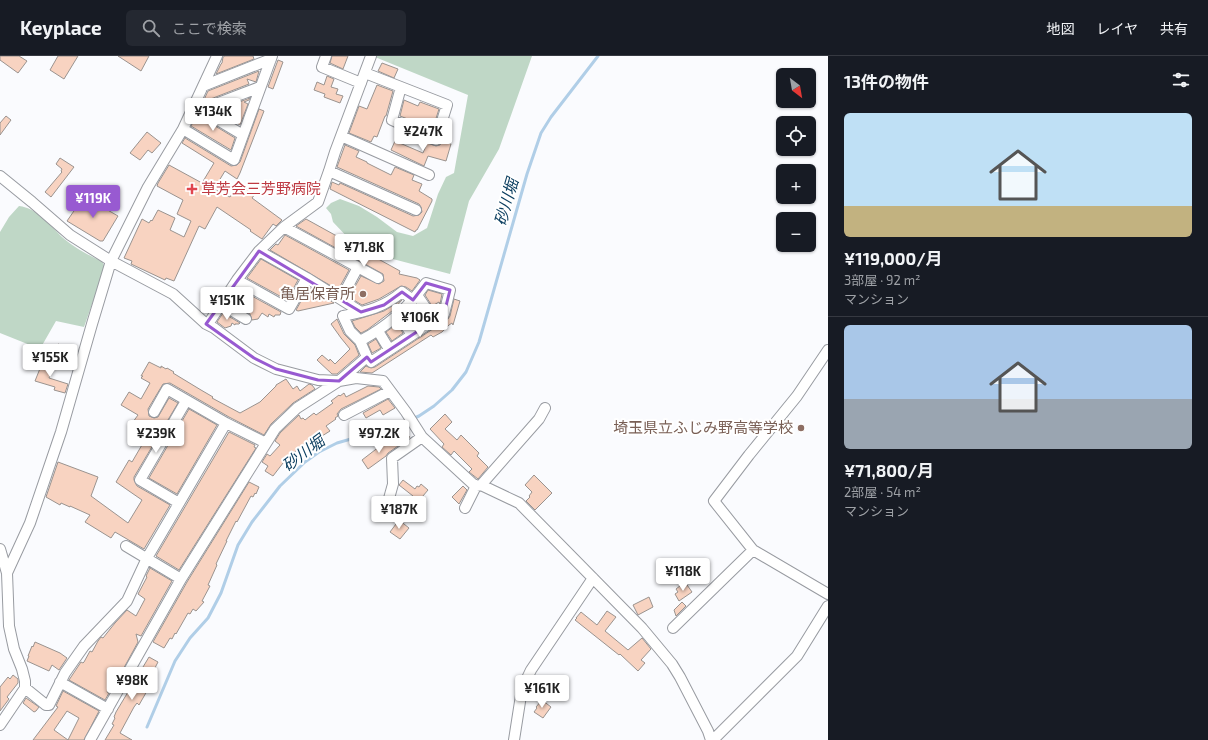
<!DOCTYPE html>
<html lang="ja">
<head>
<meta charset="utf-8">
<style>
  :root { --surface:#171b24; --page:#242831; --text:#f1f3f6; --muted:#9ea1a6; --line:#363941; --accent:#985ad1 }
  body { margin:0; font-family:"Exo 2","Noto Sans JP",sans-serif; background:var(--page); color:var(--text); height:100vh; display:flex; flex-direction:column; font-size:15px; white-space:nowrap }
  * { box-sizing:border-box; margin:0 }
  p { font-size:13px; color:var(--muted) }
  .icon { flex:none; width:22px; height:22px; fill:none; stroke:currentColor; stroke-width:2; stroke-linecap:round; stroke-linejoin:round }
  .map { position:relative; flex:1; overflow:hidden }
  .details { display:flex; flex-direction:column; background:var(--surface); width:380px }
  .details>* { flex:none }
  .needle { width:26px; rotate:149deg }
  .fabs { position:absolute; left:776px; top:12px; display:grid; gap:8px }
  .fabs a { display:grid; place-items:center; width:40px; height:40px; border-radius:6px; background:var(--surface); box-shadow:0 1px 3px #0004; font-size:20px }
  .price { position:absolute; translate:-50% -34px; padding:0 9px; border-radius:4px; background:#fff; color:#222; font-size:13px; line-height:26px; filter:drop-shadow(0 1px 2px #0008) }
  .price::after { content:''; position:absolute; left:50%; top:24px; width:12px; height:9px; margin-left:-6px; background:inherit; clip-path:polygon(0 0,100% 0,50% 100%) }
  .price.active { background:var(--accent); color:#fff }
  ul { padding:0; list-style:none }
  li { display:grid; align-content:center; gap:8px; height:212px; padding:0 16px }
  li+li { border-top:1px solid var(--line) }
  li span { display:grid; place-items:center; height:124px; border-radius:6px; color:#555 }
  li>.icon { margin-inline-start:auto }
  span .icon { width:72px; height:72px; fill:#fffc; stroke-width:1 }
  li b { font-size:17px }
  h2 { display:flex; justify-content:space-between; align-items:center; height:48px; padding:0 16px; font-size:17px }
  header { display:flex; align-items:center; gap:24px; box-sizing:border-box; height:56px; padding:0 20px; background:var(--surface); border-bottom:1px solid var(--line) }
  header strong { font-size:19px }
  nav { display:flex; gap:22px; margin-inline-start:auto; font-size:14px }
  .search { width:280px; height:36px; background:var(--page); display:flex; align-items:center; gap:10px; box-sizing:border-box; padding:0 14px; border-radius:6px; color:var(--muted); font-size:15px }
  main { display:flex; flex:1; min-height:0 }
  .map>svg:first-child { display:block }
</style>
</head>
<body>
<header>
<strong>Keyplace</strong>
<div class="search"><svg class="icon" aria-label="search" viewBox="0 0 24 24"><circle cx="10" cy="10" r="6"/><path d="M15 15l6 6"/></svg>ここで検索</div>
<nav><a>地図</a><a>レイヤ</a><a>共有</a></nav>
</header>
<main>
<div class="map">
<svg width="828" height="684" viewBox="0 0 828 684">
  <rect width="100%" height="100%" fill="#fafbfe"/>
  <!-- green -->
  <path fill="#bfd7c6" d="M376 0H532L499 93 469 145 450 218 370 197 351 185 333 166 331 158 326 152 331 147 340 143 359 150 377 161 397 176 413 180 427 172 438 138 446 121 454 117 468 39 375 1Z
    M19 150C37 152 50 169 62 181 72 190 89 200 102 205L105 211 84 271 56 265 40 293 0 277V176L9 161Z"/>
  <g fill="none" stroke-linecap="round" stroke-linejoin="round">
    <!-- stream -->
    <path stroke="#b0cee7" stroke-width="3" d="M147 671 175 605 190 582 208 562 221 537 238 489 252 466 280 430 305 406 319 396 337 387 396 370 419 360 434 350 452 334 466 316 479 286 527 118 541 77 551 61 598 0"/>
  </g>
  <!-- building -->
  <path fill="#f8d3c1" stroke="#9a938f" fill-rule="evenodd" d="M0 0H19L27 5 18 17 0 4Z
    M58 0H78L64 23 50 14Z
    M118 0H149L141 15Z
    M225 0H253L254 3 216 18 221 8 222 7 223 1Z
    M332 0H348L343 13 330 7Z
    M278 4 283 6 273 33 268 31Z
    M382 7 398 13 394 22 378 15Z
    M259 15 256 26 247 23 249 28 203 46 208 35Z
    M327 20 334 23 331 31 338 33 336 38 343 40 340 47 324 41 325 38 314 34 317 26 324 29Z
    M377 29 393 35 386 60H385L377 81 374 80 371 86 349 77 359 50 367 53Z
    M250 42 249 44 244 46 248 48 240 69 215 55Z
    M404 44 418 50 420 46 439 53 432 75 422 71 423 69 400 60Z
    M259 53 264 55 240 117 237 123 225 115 214 133 230 141 239 128 255 138 252 142 282 164 276 170 273 168 262 183 250 175 251 174 217 151 205 173 199 170 174 225 166 222 165 224 131 208 132 205 124 202 142 163 149 167 151 164 152 165 158 154 175 162 170 174 184 181 191 165 177 158 183 144 157 130 158 127 169 109 202 127 214 107 182 87 185 82 231 110 237 109 240 106Z
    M197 59 235 82 231 94 191 70Z
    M6 60 11 64 0 79V67Z
    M147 76 161 87 152 97 148 94 140 104 130 97Z
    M395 85 423 97 427 87 436 90 440 89 442 85 451 88 446 105 428 100 424 110 391 94Z
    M345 89 359 95 356 101 367 106V107L391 119 395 111 414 119 412 124 422 128 419 135 432 143V145L417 174H416L415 176 330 133 332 126 339 129 340 127 413 160 419 159 422 156 421 151 419 148 337 111Z
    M60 102 74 111 51 141 45 136 62 116 61 115 62 113 56 108Z
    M85 141 118 160 103 185H100L67 165 76 152 78 153Z
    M306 163 400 215 399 218 417 222 420 224 412 235 406 231 401 230 379 243 362 249 349 241 361 220 379 228 384 225 383 218 296 170Z
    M285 179 349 214 338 234 270 194 276 188 278 189Z
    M261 203 298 224 287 244 247 222Z
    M309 231 334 247 298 255 296 254Z
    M239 233 281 256 280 259H275L274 261 269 258 268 261 262 257 258 263 252 264 250 258 230 246Z
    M428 234 442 238 440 248 439 246 432 250 425 239Z
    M454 243 460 245 453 269 452 267 449 269 442 276 433 281 431 279 372 317 360 316 366 310 371 312 375 311 448 263 450 260Z
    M402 244 392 255 367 274 361 277 355 271 352 265 384 255Z
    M416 249 425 263 414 270 407 259Z
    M223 257 240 267 239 268H235V269L232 267 231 270 225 272 217 266Z
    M337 263 344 278 355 289 359 299 337 318H332L317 304 322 299 329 305 330 303 335 308 350 293 341 282 331 268Z
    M397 268 403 277 392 285 386 276Z
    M376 283 381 292 372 297 368 288Z
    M58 288 76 294 73 305 54 299Z
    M43 305 54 309 49 322 68 328 65 337 54 334 55 331 35 325Z
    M149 306 161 312V310L166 313 167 312 174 316 173 317 201 334 213 341 212 342 240 357 260 346 276 330V329L286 323 293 333 297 330 300 335 309 328 312 329 315 333 293 347 271 368 264 379 229 361 170 327 163 328 148 353 149 360 154 362 158 361 169 342 178 347 134 421V424L137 430 170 449 144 493 115 476 111 482 85 466 90 459 70 450V451L61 447 60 449 46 441 58 406 98 421 91 440 128 467 142 444 116 426 129 404 132 406 146 382 130 370 138 359 121 349 129 336 141 343 150 327 141 322 143 320H141Z
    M368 330 379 331 381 333 341 353 337 358 338 360 335 362 336 363 326 370 330 375 298 395 297 394 291 399 290 398 273 420 265 415 268 410 262 406 267 398 270 400 280 389 275 385 280 377 299 359 301 363 303 362 305 364 314 357 316 359 333 347 331 345 339 339 340 340 344 337 346 341Z
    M388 343 395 352 383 359 380 354 366 362 363 357Z
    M189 353 217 369 177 438 149 422Z
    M445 358 452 366 445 373 457 384 461 379 479 397 477 400 488 411 478 423 469 416 472 413 454 395 451 399 442 391 444 388 430 373Z
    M229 376 255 389 254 391 256 392 179 514 156 500Z
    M407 378 410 381 399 389 396 385Z
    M391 383 398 390 388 397 386 400 368 413 362 404 384 387 385 388Z
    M534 419 552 437 535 454 526 445 530 441 529 440 532 436 525 429Z
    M403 424 415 433 417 430 419 431 421 428 428 434 417 447 420 450 409 462 403 457 405 455 402 453 413 440 399 429Z
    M249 426 259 431 256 438 255 437 253 441 251 440 237 466 236 465 226 485H227L216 508 217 509 208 529 210 530 202 545 204 546 196 555 193 553 190 558 188 557 176 578 175 577 172 583 170 582 164 592 153 586 187 526Z
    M463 430 467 434 459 448 452 441Z
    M399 464 409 472 400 483 390 476Z
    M150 512 172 525 141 580 136 578 138 586 120 619 117 617 107 636 109 637 105 644 69 624 81 606 83 607 84 606 90 595 92 596 98 585 101 581 103 582 115 567 127 554 136 560 145 543 138 538 147 521 146 520Z
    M685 526 692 536 679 545 675 538 678 536 676 533Z
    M649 541 653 551 638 559 633 549Z
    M682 546 686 550 676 560 674 554Z
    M607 555 616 561 605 575 628 594 642 582 651 593 641 604 645 607 638 615 620 598 619 599 575 564 577 562H576L581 556 597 569Z
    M35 586 60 597 67 602 59 614 52 609 49 615 27 605 29 600H28L32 590 33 591Z
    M149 601 158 606 144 633 147 635 139 649 137 647 134 651 120 677 132 684H105L114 669 112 668 115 662 114 661 116 656Z
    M13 619 18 623V627L7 641 9 643 0 655V631L8 621 10 623Z
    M63 635 99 655 84 684H33L58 651 56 650ZM67 655 79 662 68 684 54 674Z
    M26 642 39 651 36 655 34 656 23 647Z
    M542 644 551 651 543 662 534 656 537 652 536 651Z"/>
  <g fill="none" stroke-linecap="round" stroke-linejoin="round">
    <defs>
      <path id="minor" d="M326 0 322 11 361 27
        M365 17 447 49 436 84 392 64 401 31
        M203 30 271 3
        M196 51 243 79
        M200 54 260 31
        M183 73 234 104 272 0
        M341 80 429 119
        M329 115 416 154
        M0 120 32 146 70 179 111 205 173 238 206 268 214 272 254 302 276 313 318 324 339 325 356 322 383 325 406 356 422 381 473 428 476 430 481 429 519 447 642 572 672 608 680 621 708 675 711 684
        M284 171 378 222
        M259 195 307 222 361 256
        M237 224 289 253 307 222
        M417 239 434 264
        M341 243 358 211
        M221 248 246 263
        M399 259 412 279
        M206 268 210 265 237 224 259 195 284 171 318 146 329 115 335 96 371 0
        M378 275 389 293
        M828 294 797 340 749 399 714 445 753 494 828 538
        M367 301 360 285 350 275 343 260C367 255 383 252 402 236L413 244
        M154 356 167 333 226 367 266 387
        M344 359 390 335
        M481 429 539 363 545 352
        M388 446 393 428 392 402 422 381
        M179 447 140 424 186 345
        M465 452 476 430
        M126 490 181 523
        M0 493 7 517
        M673 572 753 494
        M60 626 108 653
        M25 632 46 649H49L65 617 84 590 127 545 147 502 226 367
        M0 669 25 632V625L22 613 14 593 9 570 7 517 30 467 61 376 92 268 111 205 148 131 183 73 217 0
        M90 684 181 523 275 373 297 352 339 325 367 301 371 306 444 258 450 234 426 227C407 253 388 270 360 285
        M514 684 522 633 531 614 593 522
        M713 684 797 600 828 550"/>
    </defs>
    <!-- minor casing -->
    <use href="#minor" stroke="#989ba1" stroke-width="12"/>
    <!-- minor -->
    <use href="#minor" stroke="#fff" stroke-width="10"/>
  </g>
  <!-- marked area -->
  <path fill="none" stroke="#985ad1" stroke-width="3" stroke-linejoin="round" d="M259 195 361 256 384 249 402 236 413 244 426 227 450 234 444 258 371 306 367 301 339 325 318 324 276 313 254 302 206 268Z"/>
  <!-- markers -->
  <path fill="#e0444e" stroke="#fff" stroke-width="1.5" d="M190 127h4v4h4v4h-4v4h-4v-4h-4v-4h4z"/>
  <g fill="#8d6e63" stroke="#fff" stroke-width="1.5">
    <circle cx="363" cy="238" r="4"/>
    <circle cx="801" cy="372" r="4"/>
  </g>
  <g text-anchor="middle" stroke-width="4" stroke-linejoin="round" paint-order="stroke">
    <!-- health labels -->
    <g font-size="15" fill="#be3a42" stroke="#fff" text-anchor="start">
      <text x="201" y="138">草芳会三芳野病院</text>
    </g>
    <!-- education labels -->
    <g font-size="15" fill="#785e54" stroke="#fff" text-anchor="end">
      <text x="355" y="243">亀居保育所</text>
      <text x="793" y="377">埼玉県立ふじみ野高等学校</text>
    </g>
    <!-- water labels -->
    <g font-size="16" font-style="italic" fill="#093c5e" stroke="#fff">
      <text transform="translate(506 146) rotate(-74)" y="6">砂川堀</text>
      <text transform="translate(303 397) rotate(-37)" y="6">砂川堀</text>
    </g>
  </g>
</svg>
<div class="fabs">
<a><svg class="needle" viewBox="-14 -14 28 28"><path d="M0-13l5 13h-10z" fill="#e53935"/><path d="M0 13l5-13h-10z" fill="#9ea1a6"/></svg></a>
<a><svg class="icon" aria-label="locate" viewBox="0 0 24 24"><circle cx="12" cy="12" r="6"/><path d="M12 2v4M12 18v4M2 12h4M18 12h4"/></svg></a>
<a>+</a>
<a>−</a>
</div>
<b class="price" style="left:213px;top:76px">¥134K</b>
<b class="price" style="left:423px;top:96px">¥247K</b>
<b class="price active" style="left:93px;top:163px">¥119K</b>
<b class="price" style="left:364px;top:212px">¥71.8K</b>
<b class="price" style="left:227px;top:265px">¥151K</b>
<b class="price" style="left:420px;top:282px">¥106K</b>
<b class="price" style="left:50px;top:322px">¥155K</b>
<b class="price" style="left:156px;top:398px">¥239K</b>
<b class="price" style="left:379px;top:398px">¥97.2K</b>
<b class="price" style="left:399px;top:474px">¥187K</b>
<b class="price" style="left:683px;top:536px">¥118K</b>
<b class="price" style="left:132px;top:645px">¥98K</b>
<b class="price" style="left:542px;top:653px">¥161K</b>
</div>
<section class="details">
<h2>13件の物件<svg class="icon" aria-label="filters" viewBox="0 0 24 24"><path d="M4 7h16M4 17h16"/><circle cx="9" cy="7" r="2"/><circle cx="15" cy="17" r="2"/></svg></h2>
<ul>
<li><span style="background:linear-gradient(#bfe0f5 75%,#c2b280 0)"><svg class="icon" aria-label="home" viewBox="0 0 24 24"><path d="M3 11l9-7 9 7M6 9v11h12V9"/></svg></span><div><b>¥119,000/月</b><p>3部屋 · 92 m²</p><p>マンション</p></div></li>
<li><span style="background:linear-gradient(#a9c7e8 60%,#9aa5b1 0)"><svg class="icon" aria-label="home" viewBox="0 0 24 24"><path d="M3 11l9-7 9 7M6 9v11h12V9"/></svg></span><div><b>¥71,800/月</b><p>2部屋 · 54 m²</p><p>マンション</p></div></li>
</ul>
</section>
</main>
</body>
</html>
